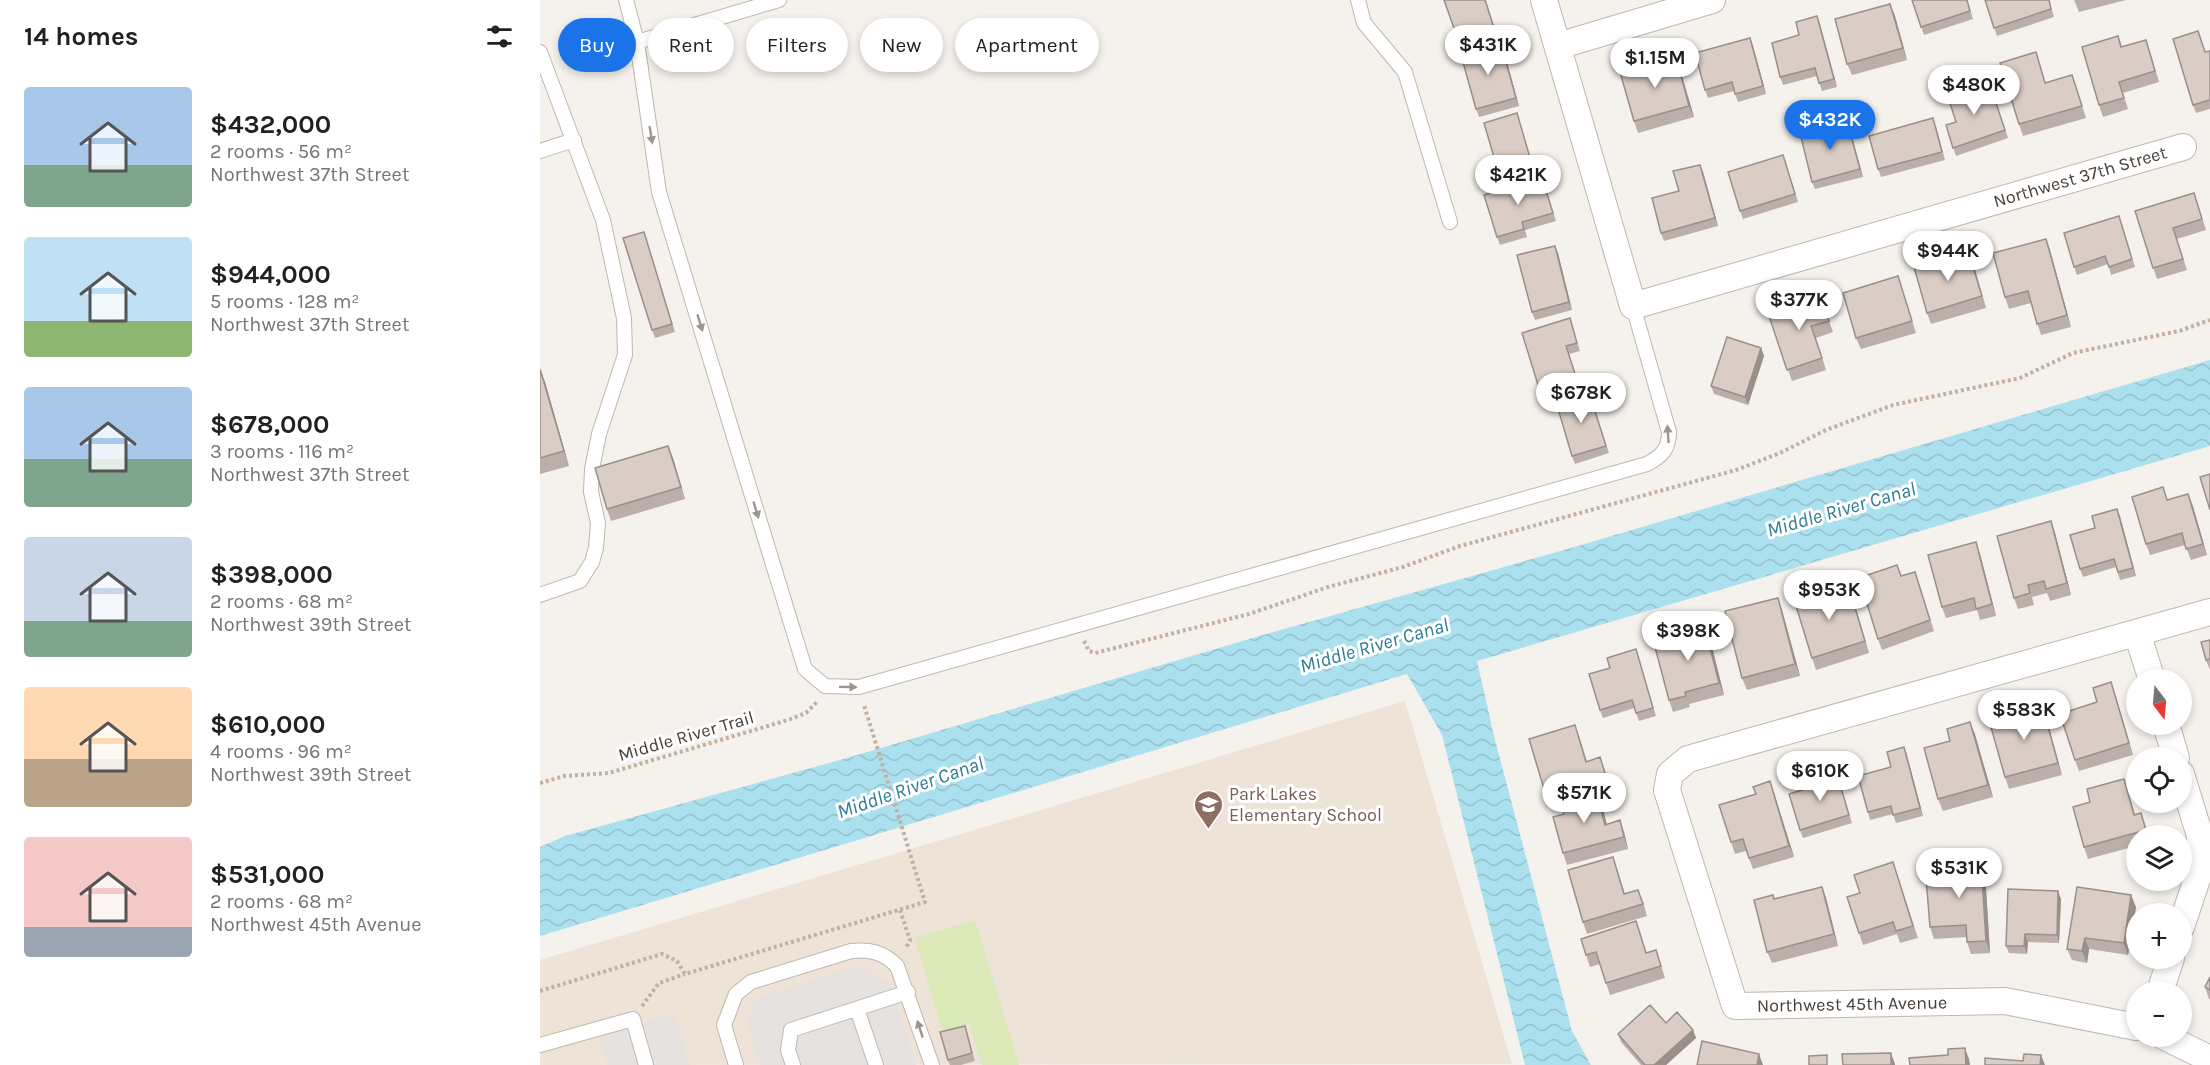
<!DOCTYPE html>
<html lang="en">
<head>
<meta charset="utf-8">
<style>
  :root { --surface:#fff; --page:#f2f2f2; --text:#202124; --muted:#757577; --accent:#1a73e8 }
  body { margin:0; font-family:Karla,sans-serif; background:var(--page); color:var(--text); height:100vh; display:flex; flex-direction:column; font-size:22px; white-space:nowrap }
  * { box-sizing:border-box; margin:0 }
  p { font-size:20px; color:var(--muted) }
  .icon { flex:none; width:33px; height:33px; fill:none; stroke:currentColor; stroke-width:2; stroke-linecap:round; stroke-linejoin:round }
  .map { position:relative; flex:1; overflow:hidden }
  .details { display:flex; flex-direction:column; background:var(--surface); width:540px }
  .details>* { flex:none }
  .banner { position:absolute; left:18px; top:18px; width:570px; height:54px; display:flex; gap:12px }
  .needle { width:39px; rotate:164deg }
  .tools { position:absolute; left:1586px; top:669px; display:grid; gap:12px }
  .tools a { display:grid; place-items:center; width:66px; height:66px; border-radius:50%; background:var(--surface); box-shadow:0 3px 9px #0003; font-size:30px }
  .price { position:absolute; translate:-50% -51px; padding:0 14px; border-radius:21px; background:#fff; color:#222; font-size:20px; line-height:39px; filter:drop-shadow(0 2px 3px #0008) }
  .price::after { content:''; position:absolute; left:50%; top:36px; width:18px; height:14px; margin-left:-9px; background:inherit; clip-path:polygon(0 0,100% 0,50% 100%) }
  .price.active { background:var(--accent); color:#fff }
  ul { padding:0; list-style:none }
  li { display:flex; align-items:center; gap:18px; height:150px; padding:0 24px }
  li span { display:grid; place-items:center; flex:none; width:168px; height:120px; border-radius:6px; color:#555 }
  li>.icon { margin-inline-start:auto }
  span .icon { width:72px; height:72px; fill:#fffc; stroke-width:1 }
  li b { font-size:26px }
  h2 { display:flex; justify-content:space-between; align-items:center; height:72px; padding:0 24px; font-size:26px }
  .tag { padding:0 21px; border-radius:27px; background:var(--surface); box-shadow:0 3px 9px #0003; font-size:21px; line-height:54px }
  .tag.active { background:var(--accent); color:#fff }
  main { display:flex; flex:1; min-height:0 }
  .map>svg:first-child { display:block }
</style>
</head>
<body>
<main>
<section class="details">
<h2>14 homes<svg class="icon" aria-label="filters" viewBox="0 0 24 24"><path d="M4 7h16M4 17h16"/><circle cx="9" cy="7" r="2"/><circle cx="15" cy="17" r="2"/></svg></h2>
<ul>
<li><span style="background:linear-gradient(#a9c7e8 65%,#7fa58c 0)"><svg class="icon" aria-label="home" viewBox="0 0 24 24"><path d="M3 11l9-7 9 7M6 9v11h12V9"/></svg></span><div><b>$432,000</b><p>2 rooms · 56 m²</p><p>Northwest 37th Street</p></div></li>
<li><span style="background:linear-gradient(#bfe0f5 70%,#8fb573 0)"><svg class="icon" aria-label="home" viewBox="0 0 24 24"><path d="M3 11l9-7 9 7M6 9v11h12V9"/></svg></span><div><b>$944,000</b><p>5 rooms · 128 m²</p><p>Northwest 37th Street</p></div></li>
<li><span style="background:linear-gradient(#a9c7e8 60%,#7fa58c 0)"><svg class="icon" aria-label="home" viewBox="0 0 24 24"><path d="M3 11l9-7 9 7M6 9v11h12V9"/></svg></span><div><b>$678,000</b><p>3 rooms · 116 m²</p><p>Northwest 37th Street</p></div></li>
<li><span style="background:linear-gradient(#c9d6e8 70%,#7fa58c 0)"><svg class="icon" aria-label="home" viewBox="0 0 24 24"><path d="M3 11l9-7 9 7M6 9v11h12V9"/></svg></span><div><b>$398,000</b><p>2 rooms · 68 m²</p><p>Northwest 39th Street</p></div></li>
<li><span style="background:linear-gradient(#ffd9b3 60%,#b9a48a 0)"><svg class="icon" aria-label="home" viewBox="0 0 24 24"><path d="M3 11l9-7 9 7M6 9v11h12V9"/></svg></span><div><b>$610,000</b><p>4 rooms · 96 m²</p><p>Northwest 39th Street</p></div></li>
<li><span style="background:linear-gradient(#f6c9c9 75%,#9aa5b1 0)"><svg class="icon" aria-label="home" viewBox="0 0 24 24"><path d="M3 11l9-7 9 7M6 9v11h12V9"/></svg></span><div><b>$531,000</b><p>2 rooms · 68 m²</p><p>Northwest 45th Avenue</p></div></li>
</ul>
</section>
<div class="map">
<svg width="1670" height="1065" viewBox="0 0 1670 1065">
  <defs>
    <pattern id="water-waves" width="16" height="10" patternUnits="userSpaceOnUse" patternTransform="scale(1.5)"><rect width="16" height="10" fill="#abe0ef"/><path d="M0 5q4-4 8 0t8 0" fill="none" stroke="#95c1ce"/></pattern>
  </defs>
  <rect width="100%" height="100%" fill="#f5f1ec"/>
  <!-- education -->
  <path fill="#eee3d7" d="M865 701 972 1064 0 1065V960Z"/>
  <!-- pitch -->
  <path fill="#dbe8b7" d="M435 920 479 1065H442L429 1024 403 1033 375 938Z"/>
  <!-- parking -->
  <path fill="#e5e2e0" d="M320 965 350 985 376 1065H220L207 1023 215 998Z
    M134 1014 150 1065H67L59 1037Z"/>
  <!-- water -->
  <path fill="url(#water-waves)" d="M1670 360V446L937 661 954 736 1032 1031 1051 1065H985L902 735 867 674 0 936V847L25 836 307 758 716 637 1024 550Z"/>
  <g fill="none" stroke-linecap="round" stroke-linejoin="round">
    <defs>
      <path id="service" d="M86 0 97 42 119 192 265 669 285 686 319 687 1107 464C1122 456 1129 449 1129 432L1093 306
        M818 0 824 23 865 72 910 222
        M97 42 239 0
        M0 52 63 220 84 318 85 355 59 434 52 469 51 492 58 523 56 548 52 562 40 581 0 595
        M0 151 34 140
        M317 1009 336 1065
        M0 1045 93 1019 106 1065
        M196 1065 184 1025 196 994 211 982 311 951C330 949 343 952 357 966L392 1065
        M253 1065 248 1050 251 1030 368 992"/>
      <g id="minor">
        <path id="s1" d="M1004 0 1093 306 1643 147"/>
        <path d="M1018 46 1172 0"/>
        <path d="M1597 633 1612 680"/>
        <path d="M1626 724 1636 758"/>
        <path d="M1641 774 1660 836 1658 876 1641 927"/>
        <path d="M1620 992 1631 958"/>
        <path d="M1596 1027 1465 1001 1195 1006 1127 790 1130 774 1148 759 1670 612"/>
        <path d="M1623 1036 1670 1059"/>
      </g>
    </defs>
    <!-- service casing -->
    <use href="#service" stroke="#c1b7ae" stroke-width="16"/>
    <!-- minor casing -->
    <use href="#minor" stroke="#c1b7ae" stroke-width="28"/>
    <!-- path -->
    <path stroke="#c2b0a0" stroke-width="4" stroke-dasharray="3 3" stroke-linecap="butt" d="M544 641 549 651 555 653 709 614 788 587 863 567 920 546 1196 470 1240 453 1286 430 1353 405 1480 378 1533 353 1639 331 1670 320
      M0 783 24 776 69 773 248 720 266 713 278 701
      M360 910 370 940 366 948
      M0 991 122 954 137 961 145 974 385 902 324 705
      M102 1006 119 983 145 974"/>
    <!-- service -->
    <use href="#service" stroke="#fff" stroke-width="14"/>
    <!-- minor -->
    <use href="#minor" stroke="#fff" stroke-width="26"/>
  </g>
  <!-- wall -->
  <path fill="#bbb0a9" d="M904 0H946L957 36 935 43 932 34 918 39Z
    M1372 0H1427L1433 19 1384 35Z
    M1445 0H1509L1514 17 1457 36Z
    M1534 0H1586L1539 12Z
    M1350 4 1355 16 1367 60 1312 75 1307 64Z
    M1277 16 1297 87 1282 91 1277 76 1243 85 1240 77 1259 35Z
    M1578 36 1582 47 1610 51 1619 82 1583 93 1588 109 1563 117 1559 105Z
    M1213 46 1226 94 1198 102 1194 91 1168 98 1165 90Z
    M1670 51V109L1656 113 1653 105Z
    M964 52 979 106 939 117 936 109Z
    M1500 64 1505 83 1536 87 1546 118 1483 136 1479 124Z
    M1140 69 1154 117 1098 133 1094 121Z
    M1449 82 1468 138 1416 156 1406 125 1416 122Z
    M977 113 996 176 963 186 960 178Z
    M1307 121 1323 177 1275 189 1272 182Z
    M1396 126 1405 160 1341 177 1338 169Z
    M1246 163 1258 202 1203 219 1200 211Z
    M1163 172 1178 226 1124 241 1121 233 1139 191Z
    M1005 186 1016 221 985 230 987 237 960 245 957 237Z
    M1654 193 1666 230 1637 239 1647 270 1617 279 1595 211Z
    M1579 216 1595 267 1571 275 1568 264 1537 275 1534 267Z
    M1506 239 1510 250 1531 327 1501 335 1491 303 1469 309 1465 297Z
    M106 240 135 332 115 338 112 330Z
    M1428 251 1446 308 1391 324 1387 313Z
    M1018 253 1032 310 995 320 992 312Z
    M1358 276 1376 333 1321 349 1316 338Z
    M1280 295 1293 332 1276 338 1286 370 1252 381 1228 313Z
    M1030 318 1040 351 1029 354 1039 384 1002 396 999 388Z
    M1221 348 1224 356 1208 405 1174 394 1171 386Z
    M0 369 5 382 29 466 0 474Z
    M1049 392 1069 453 1035 464 1032 456Z
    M133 458 145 499 71 521 67 509Z
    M1648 494 1667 555 1651 560 1645 545 1610 555 1606 544 1628 500Z
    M1577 509 1596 576 1580 580 1576 567 1543 577 1540 569 1555 528Z
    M1511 521 1515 533 1531 595 1510 601 1507 593 1492 597 1494 605 1478 609 1474 598Z
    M1440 554 1456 616 1440 620 1437 610 1406 618 1402 607Z
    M1361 576 1379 584 1394 631 1342 650 1338 639Z
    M1286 594 1313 599 1329 653 1276 670 1272 658Z
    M1238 598 1242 610 1260 676 1207 690 1202 678Z
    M1168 631 1184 695 1149 704 1150 707 1133 712 1129 700 1145 640Z
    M1670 640V670L1666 660Z
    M1096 649 1116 716 1099 721 1094 708 1063 718 1060 710 1070 668Z
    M1575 694 1593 755 1539 771 1535 760 1557 702Z
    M1506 717 1522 775 1469 789 1465 777Z
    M1430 722 1453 797 1403 811 1398 799 1410 741Z
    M1039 736 1047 761 1064 769 1069 785 1009 803 1005 792Z
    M1364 747 1383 816 1356 823 1353 814 1330 820 1328 812Z
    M1295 767 1312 823 1263 838 1260 830 1282 784Z
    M1584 779 1595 814 1601 813 1608 836H1596V846L1548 859 1544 847 1550 802Z
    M1234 793 1254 857 1213 869 1206 851 1195 854 1191 842Z
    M1061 802 1066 824 1084 832 1088 849 1027 865 1023 853Z
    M1073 857 1085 894 1103 901 1107 916 1047 934 1043 922Z
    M1445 872 1450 953 1431 954 1427 942V937L1394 939 1390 927 1405 877Z
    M1357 874 1378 938 1360 943 1357 934 1323 945 1319 933 1320 893Z
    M1282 887 1286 898 1298 946 1232 963 1227 952Z
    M1521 899 1519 943 1488 942 1487 954 1469 953 1466 946Z
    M1596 907 1588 955 1549 949 1547 963 1532 960 1527 949Z
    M1100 933 1106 953 1120 962 1125 978 1070 995 1060 964 1050 967 1046 955Z
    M1670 977V1000L1669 999 1665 987Z
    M1126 1023 1153 1030 1156 1038 1126 1065H1101L1081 1042 1078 1034Z
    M425 1026 435 1061 421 1065H410L408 1060Z"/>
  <!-- shaded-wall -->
  <path fill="#99908a" d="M1350 4 1355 16 1367 60 1363 48Z
    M1277 16 1280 24 1297 87 1294 79Z
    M1210 38 1213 46 1226 94 1223 86Z
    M961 44 964 52 979 106 976 98Z
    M1136 57 1140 69 1154 117 1149 106Z
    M1307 121 1310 129 1323 177 1320 169Z
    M1160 165 1163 172 1178 226 1175 218Z
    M1506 239 1510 250 1531 327 1527 315Z
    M1015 246 1018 253 1032 310 1029 302Z
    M1428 251 1433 262 1446 308 1442 296Z
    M1221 348 1224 356 1208 405 1205 397Z
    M0 369 5 382 29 466 24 451Z
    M128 446 133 458 145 499 141 487Z
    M1648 494 1653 506 1667 555 1663 544Z
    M1577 509 1580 516 1596 576 1593 568Z
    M1511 521 1515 533 1531 595 1527 583Z
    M1436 542 1440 554 1456 616 1452 604Z
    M1309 588 1313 599 1329 653 1325 641Z
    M1238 598 1242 610 1260 676 1255 664Z
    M1163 620 1168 631 1184 695 1179 683Z
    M1571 682 1575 694 1593 755 1589 743Z
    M1502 705 1506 717 1522 775 1518 763Z
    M1430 722 1435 734 1453 797 1448 785Z
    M1364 747 1367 755 1383 816 1380 808Z
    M1584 779 1588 791 1598 826 1594 815Z
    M1230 781 1234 793 1254 857 1249 846Z
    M1056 791 1061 802 1070 836 1065 825Z
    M1080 820 1084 832 1088 849 1084 837Z
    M1441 861 1445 872 1450 953 1446 941Z
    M1282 887 1286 898 1298 946 1294 934Z
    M1518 891 1521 899 1519 943 1517 935Z
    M1591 895 1596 907 1588 955 1584 943Z
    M1485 934 1488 942 1487 954 1484 946Z
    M1545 938 1549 949 1547 963 1542 951Z
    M1153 1030 1156 1038 1126 1065H1114Z
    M1425 1048 1429 1059 1430 1065H1426Z
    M1351 1053 1355 1064V1065H1351Z
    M1219 1054 1223 1065H1217Z
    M1501 1055 1505 1065H1500Z"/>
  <!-- building -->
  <path fill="#dacdc5" stroke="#99908a" stroke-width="1.5" d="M904 0H945L954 28 932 35 929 26 915 31Z
    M1372 0H1427L1430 11 1381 27Z
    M1445 0H1509L1511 9 1454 28Z
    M1350 4 1363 48 1307 64 1295 19Z
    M1277 16 1294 79 1279 83 1275 68 1240 77 1232 43 1259 35 1256 22Z
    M1658 31 1665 52 1670 51V100L1653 105 1633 39Z
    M1578 36 1581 47 1606 40 1615 71 1579 82 1584 98 1559 105 1542 47Z
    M1210 38 1223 86 1195 94 1192 82 1165 90 1155 53Z
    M961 44 976 98 936 109 921 55Z
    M1496 52 1505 83 1532 75 1542 106 1479 124 1460 63Z
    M1136 57 1149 106 1094 121 1080 72Z
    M1449 82 1465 130 1413 148 1406 125 1416 122 1408 97Z
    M977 113 993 168 960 178 944 123Z
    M1393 118 1402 152 1338 169 1329 136Z
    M1307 121 1320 169 1272 182 1260 133Z
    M1243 155 1255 194 1200 211 1188 172Z
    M1160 165 1175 218 1121 233 1112 198 1139 191 1133 171Z
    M1002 178 1013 213 982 222 984 229 957 237 944 195Z
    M1654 193 1662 219 1633 228 1643 259 1613 268 1595 211Z
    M1579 216 1592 259 1569 267 1565 256 1534 267 1524 233Z
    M104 232 132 324 112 330 83 238Z
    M1506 239 1527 315 1497 324 1488 291 1465 297 1453 253Z
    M1015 246 1029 302 992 312 977 255Z
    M1428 251 1442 296 1387 313 1374 267Z
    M1358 276 1372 321 1316 338 1303 293Z
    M1280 295 1289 321 1271 326 1282 358 1247 370 1228 313Z
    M1030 318 1037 343 1026 346 1036 377 999 388 982 333Z
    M1187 337 1221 348 1205 397 1171 386Z
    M0 369 24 451 0 458Z
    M1049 392 1066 446 1032 456 1016 402Z
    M128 446 141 487 67 509 55 468Z
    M1670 474V510L1660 477Z
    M1623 487 1627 500 1648 494 1663 544 1646 549 1642 533 1606 544 1592 497Z
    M1577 509 1593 568 1578 572 1574 559 1540 569 1530 535 1555 528 1552 516Z
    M1511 521 1527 583 1506 589 1504 581 1488 585 1490 593 1474 598 1457 536Z
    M1436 542 1452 604 1436 609 1434 598 1402 607 1388 555Z
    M1357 565 1361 576 1375 572 1390 620 1338 639 1319 578Z
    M1283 587 1286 595 1309 588 1325 641 1272 658 1253 596Z
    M1238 598 1255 664 1202 678 1185 611Z
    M1163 620 1179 683 1145 692 1146 696 1129 700 1115 647 1145 640 1141 625Z
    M1670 640V659L1666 660 1661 642Z
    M1096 649 1113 708 1096 713 1092 700 1060 710 1049 674 1070 668 1067 658Z
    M1571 682 1589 743 1535 760 1520 714 1557 702 1553 688Z
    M1502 705 1518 763 1465 777 1449 720Z
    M1430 722 1448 785 1398 799 1384 748 1410 741 1407 729Z
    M1035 725 1046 762 1060 757 1065 773 1005 792 989 739Z
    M1364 747 1380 808 1353 815 1351 806 1328 812 1318 776 1351 767 1347 752Z
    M1295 767 1309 815 1260 830 1249 794 1282 784 1278 772Z
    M1584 779 1594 815 1601 813 1606 830 1544 847 1533 807 1550 802 1547 789Z
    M1230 781 1249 846 1209 858 1203 839 1191 842 1179 805 1216 794 1213 787Z
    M1056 791 1065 825 1080 820 1084 837 1023 853 1013 817 1024 814 1021 800Z
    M1073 857 1084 894 1098 890 1103 904 1043 922 1028 870Z
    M1441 861 1446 941 1427 942 1426 925 1390 927 1386 878 1405 877 1404 863Z
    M1353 862 1373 926 1356 931 1353 922 1319 933 1307 897 1320 893 1314 875Z
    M1282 887 1294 934 1227 952 1214 900 1233 895 1234 899Z
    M1537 887 1591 895 1584 943 1545 938 1542 951 1527 949Z
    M1468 889 1518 891 1517 935 1485 934 1484 946H1466Z
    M1096 921 1106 953 1116 950 1121 966 1066 983 1056 952 1046 955 1041 939Z
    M1670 977V990L1665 987Z
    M1110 1005 1126 1023 1137 1012 1153 1030 1114 1065H1105L1078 1034Z
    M425 1026 432 1053 408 1060 400 1032Z
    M1162 1041 1219 1054 1217 1065H1157Z
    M1425 1048 1426 1065H1370L1369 1058 1408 1055V1049Z
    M1351 1053V1065H1303L1302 1054Z
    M1484 1054 1501 1055 1500 1065H1445V1058L1483 1061Z
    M1287 1055V1065H1269V1056Z"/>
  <!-- one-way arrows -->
  <defs><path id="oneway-solid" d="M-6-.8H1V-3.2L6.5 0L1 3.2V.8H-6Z" transform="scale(1.5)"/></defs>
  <g fill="#9b9692">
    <use href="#oneway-solid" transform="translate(111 135) rotate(81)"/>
    <use href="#oneway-solid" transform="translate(160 323) rotate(73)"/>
    <use href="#oneway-solid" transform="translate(1128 434) rotate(-94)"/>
    <use href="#oneway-solid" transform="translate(216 510) rotate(73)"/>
    <use href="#oneway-solid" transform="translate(308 687) rotate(1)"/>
    <use href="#oneway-solid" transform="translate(380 1029) rotate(-108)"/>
  </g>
  <!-- icons -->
  <defs>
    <symbol id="school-pin" viewBox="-11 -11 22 30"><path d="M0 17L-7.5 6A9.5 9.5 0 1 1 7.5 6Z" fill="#8d6e63" stroke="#fff"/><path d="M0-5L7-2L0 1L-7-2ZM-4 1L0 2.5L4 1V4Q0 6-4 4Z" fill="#fff"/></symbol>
  </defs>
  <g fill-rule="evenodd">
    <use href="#school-pin" x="652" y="788" width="33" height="45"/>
  </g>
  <g text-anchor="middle" stroke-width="6" stroke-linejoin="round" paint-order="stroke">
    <!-- street labels -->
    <g font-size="18" fill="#4a4039" stroke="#fff">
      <text dy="6" stroke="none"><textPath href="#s1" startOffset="784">Northwest 37th Street</textPath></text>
      <text transform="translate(146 736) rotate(-16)" y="6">Middle River Trail</text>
      <text transform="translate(1312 1004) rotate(-1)" y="6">Northwest 45th Avenue</text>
    </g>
    <!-- education labels -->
    <g font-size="18" fill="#785e54" stroke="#fff" text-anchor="start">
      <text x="689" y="800">Park Lakes<tspan x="689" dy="21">Elementary School</tspan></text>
    </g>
    <!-- water labels -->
    <g font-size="20" font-style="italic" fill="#2d7c93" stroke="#fff">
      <text transform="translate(1301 509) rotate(-16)" y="7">Middle River Canal</text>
      <text transform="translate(834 645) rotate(-16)" y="7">Middle River Canal</text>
      <text transform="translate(370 787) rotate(-19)" y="7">Middle River Canal</text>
    </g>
  </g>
</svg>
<div class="tools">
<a><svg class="needle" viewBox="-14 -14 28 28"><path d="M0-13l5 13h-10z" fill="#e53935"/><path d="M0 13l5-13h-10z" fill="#757577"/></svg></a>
<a><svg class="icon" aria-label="locate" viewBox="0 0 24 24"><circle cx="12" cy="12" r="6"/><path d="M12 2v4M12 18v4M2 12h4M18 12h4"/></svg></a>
<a><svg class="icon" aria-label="layers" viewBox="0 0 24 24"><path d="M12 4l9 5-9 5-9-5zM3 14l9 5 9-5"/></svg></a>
<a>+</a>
<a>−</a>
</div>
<b class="price" style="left:948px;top:76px">$431K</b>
<b class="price" style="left:1115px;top:89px">$1.15M</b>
<b class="price" style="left:1434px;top:116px">$480K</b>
<b class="price active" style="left:1290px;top:151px">$432K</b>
<b class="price" style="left:978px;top:206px">$421K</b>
<b class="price" style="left:1408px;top:282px">$944K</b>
<b class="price" style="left:1259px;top:331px">$377K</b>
<b class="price" style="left:1041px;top:424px">$678K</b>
<b class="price" style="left:1289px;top:621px">$953K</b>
<b class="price" style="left:1148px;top:662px">$398K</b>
<b class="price" style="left:1484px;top:741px">$583K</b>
<b class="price" style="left:1280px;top:802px">$610K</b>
<b class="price" style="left:1044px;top:824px">$571K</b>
<b class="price" style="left:1419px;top:899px">$531K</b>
<div class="banner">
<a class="tag active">Buy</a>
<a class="tag">Rent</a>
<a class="tag">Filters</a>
<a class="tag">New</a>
<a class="tag">Apartment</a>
</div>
</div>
</main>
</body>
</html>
